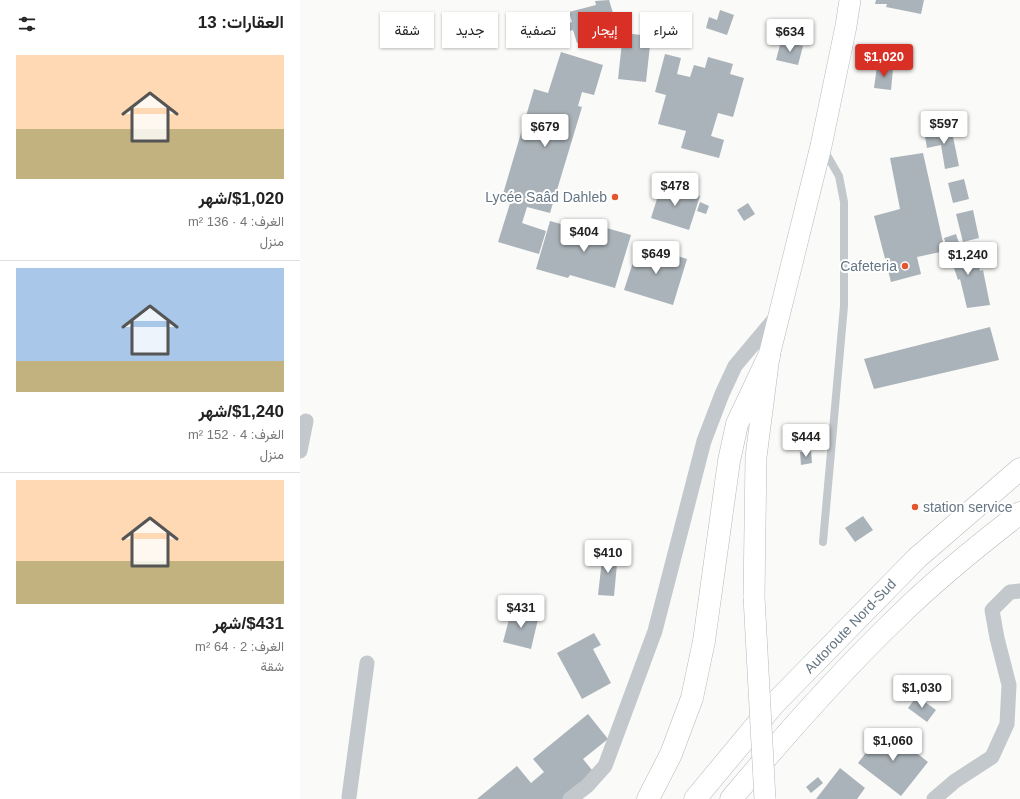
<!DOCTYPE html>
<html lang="ar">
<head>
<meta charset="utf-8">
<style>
  :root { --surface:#fff; --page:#f2f2f2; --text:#222; --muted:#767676; --line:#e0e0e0; --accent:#d93025 }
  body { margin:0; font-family:Arial,Vazirmatn,sans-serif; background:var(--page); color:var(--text); direction:rtl; height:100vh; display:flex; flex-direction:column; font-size:15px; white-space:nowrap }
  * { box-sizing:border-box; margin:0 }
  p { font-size:13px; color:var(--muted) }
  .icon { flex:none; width:22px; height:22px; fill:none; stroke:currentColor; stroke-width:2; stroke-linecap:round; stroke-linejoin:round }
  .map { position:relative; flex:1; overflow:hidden; direction:ltr }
  .sheet { display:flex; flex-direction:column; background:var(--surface); width:300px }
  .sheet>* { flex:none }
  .hud { position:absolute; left:12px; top:12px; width:380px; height:36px; direction:rtl; display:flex; gap:8px }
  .price { position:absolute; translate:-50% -34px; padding:0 9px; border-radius:4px; background:#fff; color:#222; font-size:13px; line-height:26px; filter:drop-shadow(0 1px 2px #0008) }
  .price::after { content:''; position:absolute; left:50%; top:24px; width:12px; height:9px; margin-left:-6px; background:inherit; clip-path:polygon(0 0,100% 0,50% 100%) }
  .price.selected { background:var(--accent); color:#fff }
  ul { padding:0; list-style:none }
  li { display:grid; align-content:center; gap:8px; height:212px; padding:0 16px }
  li+li { border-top:1px solid var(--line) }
  li span { display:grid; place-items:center; height:124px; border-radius:0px; color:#555 }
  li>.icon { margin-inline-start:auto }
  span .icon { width:72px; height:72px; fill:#fffc; stroke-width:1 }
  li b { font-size:17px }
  h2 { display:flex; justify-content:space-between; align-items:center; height:48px; padding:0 16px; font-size:17px }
  .pill { padding:0 14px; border-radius:0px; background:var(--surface); box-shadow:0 1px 3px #0004; font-size:14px; line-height:36px }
  .pill.selected { background:var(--accent); color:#fff }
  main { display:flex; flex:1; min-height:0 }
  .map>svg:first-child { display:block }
</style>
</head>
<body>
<main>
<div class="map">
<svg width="720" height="799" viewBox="0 0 720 799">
  <rect width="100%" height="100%" fill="#fafaf8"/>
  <!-- building -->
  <path fill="#aab3b9" d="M309 0 314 16 296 21 300 36 277 43 273 30 257 35 255 27 272 22 269 12 296 5 295 1Z
    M576 0H624L621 14 586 7 587 4H575Z
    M420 10 434 15 427 35 406 28 409 17 417 20Z
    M323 33 351 36 346 82 318 79Z
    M481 41 503 46 498 65 476 60Z
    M261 52 303 65 294 95 282 92 278 106 282 107 250 213 227 207 222 223 246 231 239 254 198 242 212 197 203 194 234 89 248 93Z
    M365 54 381 58 377 74 390 77 394 65 405 68 408 57 433 64 430 74 444 78 433 117 418 113 411 136 424 140 419 158 381 148 386 131 358 124 366 95 355 92Z
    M577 66 593 69 591 90 574 88Z
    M651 127 659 166 645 169 641 145 627 148 624 131Z
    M623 153 645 251 617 257 621 274 591 282 574 216 600 209 590 158Z
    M664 179 669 199 653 203 648 183Z
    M362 183 400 196 389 230 351 218Z
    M400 202 409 206 406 214 397 211Z
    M448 203 455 214 444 221 437 210Z
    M673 210 679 238 663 242 656 214Z
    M250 221 286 231 289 223 331 235 315 288 270 275 268 278 236 269Z
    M656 234 667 267 678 263 680 271 683 270 690 305 667 308 660 279 658 280 644 238Z
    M339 244 387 259 373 305 324 290Z
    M690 327 699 360 574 389 564 359Z
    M511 451 512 463 501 465 500 452Z
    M563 516 573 530 555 542 545 528Z
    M303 551 318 553 314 596 298 595Z
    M212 608 239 615 231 649 203 642Z
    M294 633 301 645 293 649 311 683 282 699 257 653Z
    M617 696 636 710 627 722 608 708Z
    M288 714 308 739 283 759 301 781 278 799H177L217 766 231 783 244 772 233 759Z
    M585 728 628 762 601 796 558 763Z
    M540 768 565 788 557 799H516Z
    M518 777 523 783 511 793 506 787Z"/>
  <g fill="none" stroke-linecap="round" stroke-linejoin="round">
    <defs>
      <path id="secondary" d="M454 597 456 457 469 356 521 146 546 26 550 0"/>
      <path id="motorway" d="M348 799 371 754 392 698 404 641 429 461 437 424 469 356
        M395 799 474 704 617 558 720 469
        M431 799C486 734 542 670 604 611 640 576 680 544 720 513"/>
    </defs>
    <!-- secondary casing -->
    <use href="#secondary" stroke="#b3babf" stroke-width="22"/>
    <!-- motorway casing -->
    <use href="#motorway" stroke="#b4b9bd" stroke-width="23"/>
    <!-- service -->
    <path stroke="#c3c8cc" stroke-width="8" d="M523 542 544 306V202L539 176 524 150"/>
    <!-- minor -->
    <path stroke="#c3c8cc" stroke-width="15" d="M0 451 6 421
      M49 797 67 663
      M270 799 287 786 305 766 355 631 404 441 422 394 435 366 477 316
      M634 799 655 781 692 757 707 724 709 685 697 638 692 610 710 592 720 591"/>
    <!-- secondary -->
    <use href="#secondary" stroke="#fff" stroke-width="21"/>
    <!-- motorway -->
    <use href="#motorway" stroke="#fff" stroke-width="22"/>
    <defs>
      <path id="secondary-bridge" d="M454 597 465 799"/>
    </defs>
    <!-- secondary-bridge casing -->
    <use href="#secondary-bridge" stroke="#b3babf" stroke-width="22" stroke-linecap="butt"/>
    <!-- secondary-bridge -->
    <use href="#secondary-bridge" stroke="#fff" stroke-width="21"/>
  </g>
  <!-- markers -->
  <g fill="#e4572e" stroke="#fff" stroke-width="1.5">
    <circle cx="315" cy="197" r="4"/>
    <circle cx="605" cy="266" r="4"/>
    <circle cx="615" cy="507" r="4"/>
  </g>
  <g text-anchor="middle" stroke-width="4" stroke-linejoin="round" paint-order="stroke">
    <!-- poi labels -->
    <g font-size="14" fill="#657683" stroke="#fff" text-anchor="end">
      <text x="307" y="202">Lycée Saâd Dahleb</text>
      <text x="597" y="271">Cafeteria</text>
      <text x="623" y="512" text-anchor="start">station service</text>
    </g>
    <!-- street labels -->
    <g font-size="14" fill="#657683" stroke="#fff">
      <text transform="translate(550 626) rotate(-46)" y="5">Autoroute Nord-Sud</text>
    </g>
  </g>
</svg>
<b class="price" style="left:490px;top:53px">$634</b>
<b class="price selected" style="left:584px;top:78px">$1,020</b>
<b class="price" style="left:644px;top:145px">$597</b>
<b class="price" style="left:245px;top:148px">$679</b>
<b class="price" style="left:375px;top:207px">$478</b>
<b class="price" style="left:284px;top:253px">$404</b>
<b class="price" style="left:356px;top:275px">$649</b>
<b class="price" style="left:668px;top:276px">$1,240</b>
<b class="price" style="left:506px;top:458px">$444</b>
<b class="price" style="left:308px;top:574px">$410</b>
<b class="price" style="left:221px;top:629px">$431</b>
<b class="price" style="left:622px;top:709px">$1,030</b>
<b class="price" style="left:593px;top:762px">$1,060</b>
<div class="hud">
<a class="pill">شراء</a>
<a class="pill selected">إيجار</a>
<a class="pill">تصفية</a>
<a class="pill">جديد</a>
<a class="pill">شقة</a>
</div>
</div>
<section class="sheet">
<h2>العقارات: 13<svg class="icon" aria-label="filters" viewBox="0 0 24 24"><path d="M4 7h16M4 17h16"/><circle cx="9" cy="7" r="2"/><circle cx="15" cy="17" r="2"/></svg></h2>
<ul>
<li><span style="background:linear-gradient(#ffd9b3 60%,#c2b280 0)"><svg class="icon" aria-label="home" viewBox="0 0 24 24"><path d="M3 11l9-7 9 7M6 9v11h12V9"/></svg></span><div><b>$1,020/شهر</b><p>الغرف: 4 · 136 m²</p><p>منزل</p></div></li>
<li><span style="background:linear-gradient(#a9c7e8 75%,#c2b280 0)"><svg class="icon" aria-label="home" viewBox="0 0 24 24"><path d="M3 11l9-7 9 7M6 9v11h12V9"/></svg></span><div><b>$1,240/شهر</b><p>الغرف: 4 · 152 m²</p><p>منزل</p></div></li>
<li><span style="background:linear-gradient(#ffd9b3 65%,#c2b280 0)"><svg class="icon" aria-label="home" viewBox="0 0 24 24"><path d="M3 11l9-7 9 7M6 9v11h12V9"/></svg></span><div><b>$431/شهر</b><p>الغرف: 2 · 64 m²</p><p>شقة</p></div></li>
</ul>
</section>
</main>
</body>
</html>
